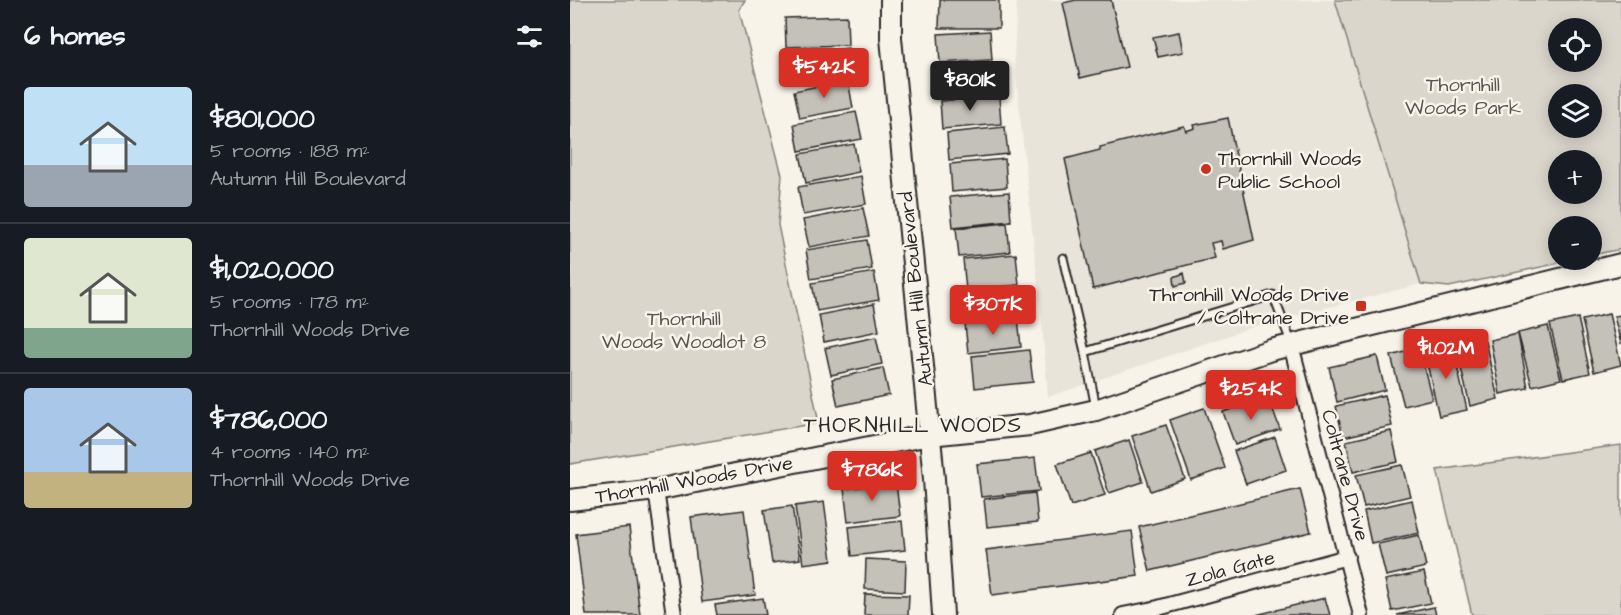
<!DOCTYPE html>
<html lang="en">
<head>
<meta charset="utf-8">
<style>
  :root { --surface:#171b24; --page:#242831; --text:#f1f3f6; --muted:#9ea1a6; --line:#363941; --accent:#d93025 }
  body { margin:0; font-family:"Architects Daughter",sans-serif; background:var(--page); color:var(--text); height:100vh; display:flex; flex-direction:column; font-size:22px; white-space:nowrap }
  * { box-sizing:border-box; margin:0 }
  p { font-size:20px; color:var(--muted) }
  .icon { flex:none; width:33px; height:33px; fill:none; stroke:currentColor; stroke-width:2; stroke-linecap:round; stroke-linejoin:round }
  .map { position:relative; flex:1; overflow:hidden }
  .side { display:flex; flex-direction:column; background:var(--surface); width:570px }
  .side>* { flex:none }
  .buttons { position:absolute; left:978px; top:18px; display:grid; gap:12px }
  .buttons a { display:grid; place-items:center; width:54px; height:54px; border-radius:50%; background:var(--surface); box-shadow:0 3px 15px #0003; font-size:30px }
  .price { position:absolute; translate:-50% -51px; padding:0 14px; border-radius:6px; background:var(--accent); color:#fff; font-size:20px; line-height:39px; filter:drop-shadow(0 2px 3px #0008) }
  .price::after { content:''; position:absolute; left:50%; top:36px; width:18px; height:14px; margin-left:-9px; background:inherit; clip-path:polygon(0 0,100% 0,50% 100%) }
  .price.on { background:#222; color:#fff }
  ul { padding:0; list-style:none }
  li { display:flex; align-items:center; gap:18px; height:150px; padding:0 24px }
  li+li { border-top:2px solid var(--line) }
  li span { display:grid; place-items:center; flex:none; width:168px; height:120px; border-radius:6px; color:#555 }
  li>.icon { margin-inline-start:auto }
  span .icon { width:72px; height:72px; fill:#fffc; stroke-width:1 }
  li b { font-size:26px }
  h2 { display:flex; justify-content:space-between; align-items:center; height:72px; padding:0 24px; font-size:26px }
  main { display:flex; flex:1; min-height:0 }
  .map>svg:first-child { display:block }
</style>
</head>
<body>
<main>
<section class="side">
<h2>6 homes<svg class="icon" aria-label="filters" viewBox="0 0 24 24"><path d="M4 7h16M4 17h16"/><circle cx="9" cy="7" r="2"/><circle cx="15" cy="17" r="2"/></svg></h2>
<ul>
<li><span style="background:linear-gradient(#bfe0f5 65%,#9aa5b1 0)"><svg class="icon" aria-label="home" viewBox="0 0 24 24"><path d="M3 11l9-7 9 7M6 9v11h12V9"/></svg></span><div><b>$801,000</b><p>5 rooms · 188 m²</p><p>Autumn Hill Boulevard</p></div></li>
<li><span style="background:linear-gradient(#dfe7d0 75%,#7fa58c 0)"><svg class="icon" aria-label="home" viewBox="0 0 24 24"><path d="M3 11l9-7 9 7M6 9v11h12V9"/></svg></span><div><b>$1,020,000</b><p>5 rooms · 178 m²</p><p>Thornhill Woods Drive</p></div></li>
<li><span style="background:linear-gradient(#a9c7e8 70%,#c2b280 0)"><svg class="icon" aria-label="home" viewBox="0 0 24 24"><path d="M3 11l9-7 9 7M6 9v11h12V9"/></svg></span><div><b>$786,000</b><p>4 rooms · 140 m²</p><p>Thornhill Woods Drive</p></div></li>
</ul>
</section>
<div class="map">
<svg width="1051" height="615" viewBox="0 0 1051 615">
  <rect width="100%" height="100%" fill="#f7f3e8"/>
  <filter id="ink" filterUnits="userSpaceOnUse"><feTurbulence type="fractalNoise" baseFrequency=".0167" numOctaves="2"/><feDisplacementMap in="SourceGraphic" scale="12" xChannelSelector="R" yChannelSelector="G"/><feConvolveMatrix kernelMatrix="1 2 1 2 8 2 1 2 1" color-interpolation-filters="sRGB"/></filter>
  <g filter="url(#ink)">
    <!-- built -->
    <path fill="#e8e4da" d="M447 0H765L851 284 692 324 478 397 472 323 444 58Z"/>
    <!-- green -->
    <path fill="#dad6cc" stroke="#82807c" stroke-width="1.5" fill-rule="evenodd" d="M0 0H175L169 10 212 175 208 225 249 423 0 464Z
      M765 0H1051V249L1022 255V226H988V260H1003L879 287 851 284ZM988 28H1022V62H988ZM988 94H1022V128H988ZM1022 160V194H988V160Z
      M1051 445V615H902L867 470Z"/>
    <!-- building -->
    <path fill="#c4c1b9" stroke="#2b2b2b" stroke-width="1.5" d="M370 0H429V28H369Z
      M506 0H541L557 67 510 78 493 3Z
      M277 16 278 45 216 47 215 18Z
      M420 31 422 60 370 63 368 34Z
      M609 32 613 52 588 57 583 37Z
      M278 48 280 76 220 82 218 55Z
      M423 64 426 93 368 99 365 70Z
      M278 80 283 108 230 118 224 91Z
      M429 96 431 124 372 129 370 101Z
      M286 112 292 139 229 151 224 124Z
      M658 118 684 240 653 249 651 241 641 243 645 258 523 289 495 159 530 150V147L614 126 616 131 625 128 624 125Z
      M435 127 438 154 379 160 377 133Z
      M284 144 289 172 236 183 230 154Z
      M435 159 437 187 382 192 380 164Z
      M291 176 296 204 233 215 228 187Z
      M439 192 441 221 383 227 380 197Z
      M293 208 299 236 239 247 233 220Z
      M437 223 440 252 389 257 386 228Z
      M297 240 302 269 241 279 236 250Z
      M446 254 449 285 396 290 393 259Z
      M304 272 309 300 247 311 242 283Z
      M614 273 616 283 605 286 604 277Z
      M453 287 456 316 398 322 395 293Z
      M304 304 309 331 254 342 249 315Z
      M1039 314 1051 365 1024 372 1012 320Z
      M1051 315V344L1044 316Z
      M448 318 451 347 398 353 395 324Z
      M1008 318 1020 373 993 379 980 324Z
      M978 326 991 379 962 386 948 333Z
      M948 334 958 388 930 394 920 340Z
      M306 337 312 364 261 375 255 348Z
      M915 341 928 399 900 406 886 347Z
      M882 344 897 410 869 416 854 350Z
      M849 348 862 399 834 406 821 356Z
      M459 350 463 382 405 388 402 356Z
      M807 356 815 390 767 402 759 367Z
      M313 368 319 395 268 406 262 379Z
      M815 395 822 426 773 437 766 406Z
      M698 396 710 429 665 445 653 412Z
      M634 408 655 468 621 480 600 420Z
      M596 425 615 479 581 491 562 436Z
      M821 431 828 462 783 472 776 441Z
      M705 437 716 470 676 484 664 451Z
      M559 440 573 482 539 493 525 451Z
      M521 453 535 495 501 506 487 464Z
      M465 458 469 491 411 497 407 464Z
      M832 465 840 496 794 507 786 475Z
      M326 483 330 516 278 522 274 489Z
      M730 489 741 532 580 571 569 527Z
      M465 493 468 522 417 527 414 499Z
      M842 500 849 533 801 543 794 511Z
      M254 502 262 560 233 564 225 506Z
      M222 506 230 559 202 563 194 510Z
      M174 510 185 595 132 602 121 517Z
      M332 521 335 550 282 556 279 527Z
      M59 527 70 615H16L6 534Z
      M562 531 568 576 422 595 416 550Z
      M849 535 856 567 816 576 808 544Z
      M296 559 336 561 335 591 295 589Z
      M854 572 861 603 822 611 815 580Z
      M295 594 339 595 338 615H294Z
      M193 598 196 615H147L145 605Z
      M755 598 760 615H686Z
      M864 607 866 615H827Z"/>
    <g fill="none" stroke-linecap="round" stroke-linejoin="round">
      <defs>
        <path id="lane" d="M493 258 515 352
          M526 408 515 352 703 295 721 342"/>
        <path id="street" d="M721 345 791 615
          M86 490 104 615
          M553 615 588 608 777 557"/>
        <path id="secondary" d="M321 0V38L364 479 373 615
          M0 500 86 490 359 435 460 425 526 410 701 350 1051 264"/>
      </defs>
      <!-- lane casing -->
      <use href="#lane" stroke="#2b2b2b" stroke-width="11"/>
      <!-- street casing -->
      <use href="#street" stroke="#2b2b2b" stroke-width="18"/>
      <!-- secondary casing -->
      <use href="#secondary" stroke="#2b2b2b" stroke-width="24"/>
      <!-- lane -->
      <use href="#lane" stroke="#f7f3e8" stroke-width="7"/>
      <!-- street -->
      <use href="#street" stroke="#f7f3e8" stroke-width="14"/>
      <!-- secondary -->
      <use href="#secondary" stroke="#f7f3e8" stroke-width="20"/>
    </g>
  </g>
  <!-- markers -->
  <g fill="#c8321e" stroke="#f7f3e8" stroke-width="2">
    <circle cx="636" cy="169" r="6"/>
    <rect x="785" y="300" width="12" height="12" rx="3"/>
  </g>
  <g text-anchor="middle" stroke-width="5" stroke-linejoin="round" paint-order="stroke">
    <!-- park labels -->
    <g font-size="20" fill="#575653" stroke="#f7f3e8">
      <text x="893" y="91">Thornhill<tspan x="893" dy="23">Woods Park</tspan></text>
      <text x="114" y="325">Thornhill<tspan x="114" dy="23">Woods Woodlot 8</tspan></text>
    </g>
    <!-- poi labels -->
    <g font-size="20" fill="#2b2b2b" stroke="#f7f3e8" text-anchor="start">
      <text x="648" y="165">Thornhill Woods<tspan x="648" dy="23">Public School</tspan></text>
      <text x="779" y="301" text-anchor="end">Thronhill Woods Drive<tspan x="779" dy="23">/ Coltrane Drive</tspan></text>
    </g>
    <!-- street labels -->
    <g font-size="20" fill="#2b2b2b" stroke="#f7f3e8">
      <text transform="translate(345 289) rotate(-96)" y="7">Autumn Hill Boulevard</text>
      <text transform="translate(776 475) rotate(75)" y="7">Coltrane Drive</text>
      <text transform="translate(124 479) rotate(-10)" y="7">Thornhill Woods Drive</text>
      <text transform="translate(660 568) rotate(-15)" y="7">Zola Gate</text>
    </g>
    <!-- neighbourhood labels -->
    <g font-size="21" letter-spacing="1.5" fill="#2b2b2b" stroke="#f7f3e8">
      <text x="343" y="432">THORNHILL WOODS</text>
    </g>
  </g>
</svg>
<div class="buttons">
<a><svg class="icon" aria-label="locate" viewBox="0 0 24 24"><circle cx="12" cy="12" r="6"/><path d="M12 2v4M12 18v4M2 12h4M18 12h4"/></svg></a>
<a><svg class="icon" aria-label="layers" viewBox="0 0 24 24"><path d="M12 4l9 5-9 5-9-5zM3 14l9 5 9-5"/></svg></a>
<a>+</a>
<a>−</a>
</div>
<b class="price" style="left:254px;top:99px">$542K</b>
<b class="price on" style="left:400px;top:112px">$801K</b>
<b class="price" style="left:423px;top:336px">$307K</b>
<b class="price" style="left:876px;top:380px">$1.02M</b>
<b class="price" style="left:681px;top:421px">$254K</b>
<b class="price" style="left:302px;top:502px">$786K</b>
</div>
</main>
</body>
</html>
